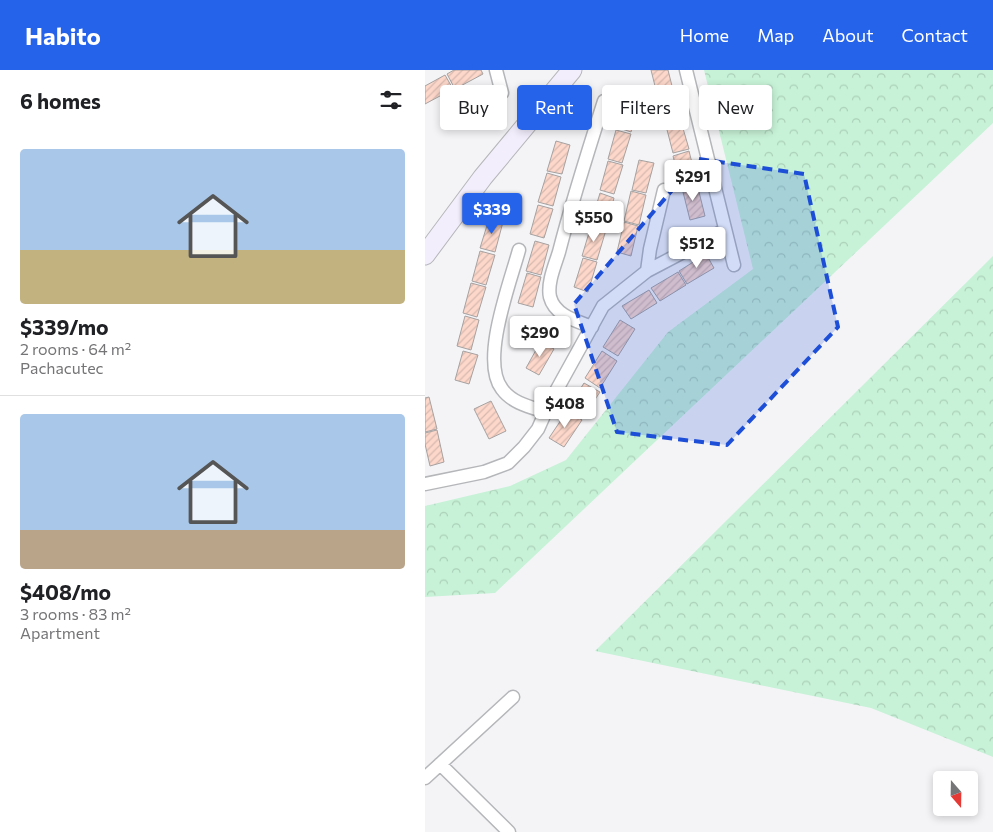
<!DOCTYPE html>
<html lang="en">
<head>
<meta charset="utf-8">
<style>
  :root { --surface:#fff; --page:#f2f2f2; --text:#202124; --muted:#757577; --line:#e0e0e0; --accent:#2563eb }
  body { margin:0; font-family:Commissioner,sans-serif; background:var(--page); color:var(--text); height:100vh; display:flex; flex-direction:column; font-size:19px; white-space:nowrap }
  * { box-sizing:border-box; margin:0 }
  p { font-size:16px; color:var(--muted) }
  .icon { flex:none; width:28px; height:28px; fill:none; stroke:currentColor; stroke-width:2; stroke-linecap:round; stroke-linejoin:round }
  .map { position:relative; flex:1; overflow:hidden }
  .details { display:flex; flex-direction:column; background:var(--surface); width:425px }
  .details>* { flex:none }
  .banner { position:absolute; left:15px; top:15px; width:475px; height:45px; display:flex; gap:10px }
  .needle { width:32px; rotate:160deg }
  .fabs { position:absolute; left:508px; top:701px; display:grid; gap:10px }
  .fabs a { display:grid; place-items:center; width:45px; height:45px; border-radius:5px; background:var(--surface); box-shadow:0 2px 8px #0003; font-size:25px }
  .price { position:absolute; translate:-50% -42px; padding:0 11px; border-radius:5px; background:#fff; color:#222; font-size:16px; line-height:32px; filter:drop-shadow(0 1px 2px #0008) }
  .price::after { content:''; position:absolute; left:50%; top:30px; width:15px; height:11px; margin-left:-8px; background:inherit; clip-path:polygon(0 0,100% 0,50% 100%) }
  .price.selected { background:var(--accent); color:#fff }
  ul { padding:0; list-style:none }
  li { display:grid; align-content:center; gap:10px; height:265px; padding:0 20px }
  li+li { border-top:1px solid var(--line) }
  li span { display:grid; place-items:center; height:155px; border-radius:5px; color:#555 }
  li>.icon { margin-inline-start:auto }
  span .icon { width:90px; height:90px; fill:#fffc; stroke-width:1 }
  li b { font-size:21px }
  h2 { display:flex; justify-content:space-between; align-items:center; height:60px; padding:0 20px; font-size:21px }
  .chip { padding:0 18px; border-radius:5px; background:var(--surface); box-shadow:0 2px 8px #0003; font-size:18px; line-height:45px }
  .chip.selected { background:var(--accent); color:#fff }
  header { display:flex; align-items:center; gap:30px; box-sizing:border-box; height:70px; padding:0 25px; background:var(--accent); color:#fff }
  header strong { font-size:24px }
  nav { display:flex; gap:28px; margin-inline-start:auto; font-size:18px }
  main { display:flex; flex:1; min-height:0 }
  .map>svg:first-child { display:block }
</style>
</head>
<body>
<header>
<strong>Habito</strong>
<nav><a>Home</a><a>Map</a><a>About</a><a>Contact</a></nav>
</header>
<main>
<section class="details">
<h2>6 homes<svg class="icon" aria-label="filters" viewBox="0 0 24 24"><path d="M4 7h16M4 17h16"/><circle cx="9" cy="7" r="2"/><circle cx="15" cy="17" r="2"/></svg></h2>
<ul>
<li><span style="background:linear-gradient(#a9c7e8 65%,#c2b280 0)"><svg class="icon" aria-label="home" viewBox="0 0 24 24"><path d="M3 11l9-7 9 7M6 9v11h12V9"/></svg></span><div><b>$339/mo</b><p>2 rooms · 64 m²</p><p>Pachacutec</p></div></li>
<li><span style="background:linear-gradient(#a9c7e8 75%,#b9a48a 0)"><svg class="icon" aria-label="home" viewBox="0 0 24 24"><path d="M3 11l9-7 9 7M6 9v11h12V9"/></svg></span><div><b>$408/mo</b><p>3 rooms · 83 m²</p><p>Apartment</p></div></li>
</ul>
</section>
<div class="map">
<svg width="568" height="762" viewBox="0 0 568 762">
  <defs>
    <pattern id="forest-crowns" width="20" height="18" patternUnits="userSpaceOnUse" patternTransform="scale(1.25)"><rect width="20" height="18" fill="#c7f2d7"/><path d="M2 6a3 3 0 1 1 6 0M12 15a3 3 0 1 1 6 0" fill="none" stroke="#abd0b9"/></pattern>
    <pattern id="building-hatch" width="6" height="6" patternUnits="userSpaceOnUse" patternTransform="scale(1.25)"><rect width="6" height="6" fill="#fcd7ca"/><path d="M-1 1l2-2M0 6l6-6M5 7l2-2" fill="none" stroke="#d8b9ae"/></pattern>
  </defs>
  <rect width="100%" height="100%" fill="#f4f4f7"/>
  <!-- forest -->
  <path fill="url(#forest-crowns)" d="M279 0H568V53L70 523 0 527V436L85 416 141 390 243 262 328 199Z
    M568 186V687L446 638 170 581Z"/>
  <!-- building -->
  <path fill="url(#building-hatch)" stroke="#a6a2a1" d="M29 0H56L58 4 30 19 22 4Z
    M226 0H243L247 16 231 20Z
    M20 5 28 19 0 34V16Z
    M247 16 255 47 239 52 231 20Z
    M200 28 214 32 206 62 191 57Z
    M255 48 264 79 248 83 240 52Z
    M191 60 206 64 197 93 183 89Z
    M131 71 145 75 137 104 122 101Z
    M264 81 272 113 256 117 248 86Z
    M214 90 229 93 221 123 207 120Z
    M183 91 198 95 189 124 175 120Z
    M122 103 136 107 128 136 113 132Z
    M272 114 280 146 265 150 257 118Z
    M206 121 221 125 214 155 199 151Z
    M175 123 189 128 181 157 166 153Z
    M113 135 128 139 119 168 105 164Z
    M64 149 78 152 70 182 55 178Z
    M199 152 213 156 206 186 192 182Z
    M166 156 181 160 172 190 157 186Z
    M110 171 124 175 116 205 101 201Z
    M55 181 70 185 61 215 47 211Z
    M281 184 289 198 262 214 254 201Z
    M158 188 172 192 163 222 149 217Z
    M253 202 261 215 235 231 226 218Z
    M102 203 116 207 108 237 93 233Z
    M46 213 61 217 52 247 38 243Z
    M224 220 232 233 206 249 197 236Z
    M132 244 145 251 130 277 117 269Z
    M40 246 54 250 46 280 32 276Z
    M195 250 210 259 193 286 178 277Z
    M116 271 129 279 114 305 101 298Z
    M38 281 53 285 44 314 30 310Z
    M177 281 192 291 175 318 160 308Z
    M159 313 175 322 157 349 142 340Z
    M4 327 12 359 0 362V328Z
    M66 331 81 361 64 369 49 339Z
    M142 341 157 350 139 377 124 368Z
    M12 360 19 392 5 396 0 374V363Z"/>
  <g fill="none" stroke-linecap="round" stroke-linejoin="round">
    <defs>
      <path id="street" d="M71 0 77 23
        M261 0 309 195
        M94 180C85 213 55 291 77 319 87 333 105 337 121 342
        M222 201 225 179 239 120
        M167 257C152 251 130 246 125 227 122 213 130 195 134 182 147 131 163 81 179 31
        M0 414 59 402 83 393 99 377 113 359 125 332 178 236 222 201 300 160
        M15 694 84 762
        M0 708 88 627"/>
      <path id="secondary" d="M0 185 58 107 147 0"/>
    </defs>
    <!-- street casing -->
    <use href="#street" stroke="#b5b6b9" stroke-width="15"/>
    <!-- secondary casing -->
    <use href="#secondary" stroke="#b5b6b9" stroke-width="21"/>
    <!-- street -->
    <use href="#street" stroke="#fff" stroke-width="12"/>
    <!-- secondary -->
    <use href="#secondary" stroke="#f3eefc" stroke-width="19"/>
  </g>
  <!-- marked area -->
  <path fill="#1d4ed8" fill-opacity="0.2" stroke="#1d4ed8" stroke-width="4" stroke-dasharray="10 6" stroke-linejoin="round" d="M274 89 379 104 413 257 302 375 192 362 149 234Z"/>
</svg>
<div class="fabs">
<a><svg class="needle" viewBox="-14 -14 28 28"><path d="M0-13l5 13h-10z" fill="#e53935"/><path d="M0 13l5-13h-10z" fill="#757577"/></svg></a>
</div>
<b class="price" style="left:268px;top:132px">$291</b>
<b class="price selected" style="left:67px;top:165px">$339</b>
<b class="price" style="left:169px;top:173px">$550</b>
<b class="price" style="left:272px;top:199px">$512</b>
<b class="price" style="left:115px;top:288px">$290</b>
<b class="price" style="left:140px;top:359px">$408</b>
<div class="banner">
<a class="chip">Buy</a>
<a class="chip selected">Rent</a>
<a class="chip">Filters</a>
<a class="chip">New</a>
</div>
</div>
</main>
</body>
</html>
